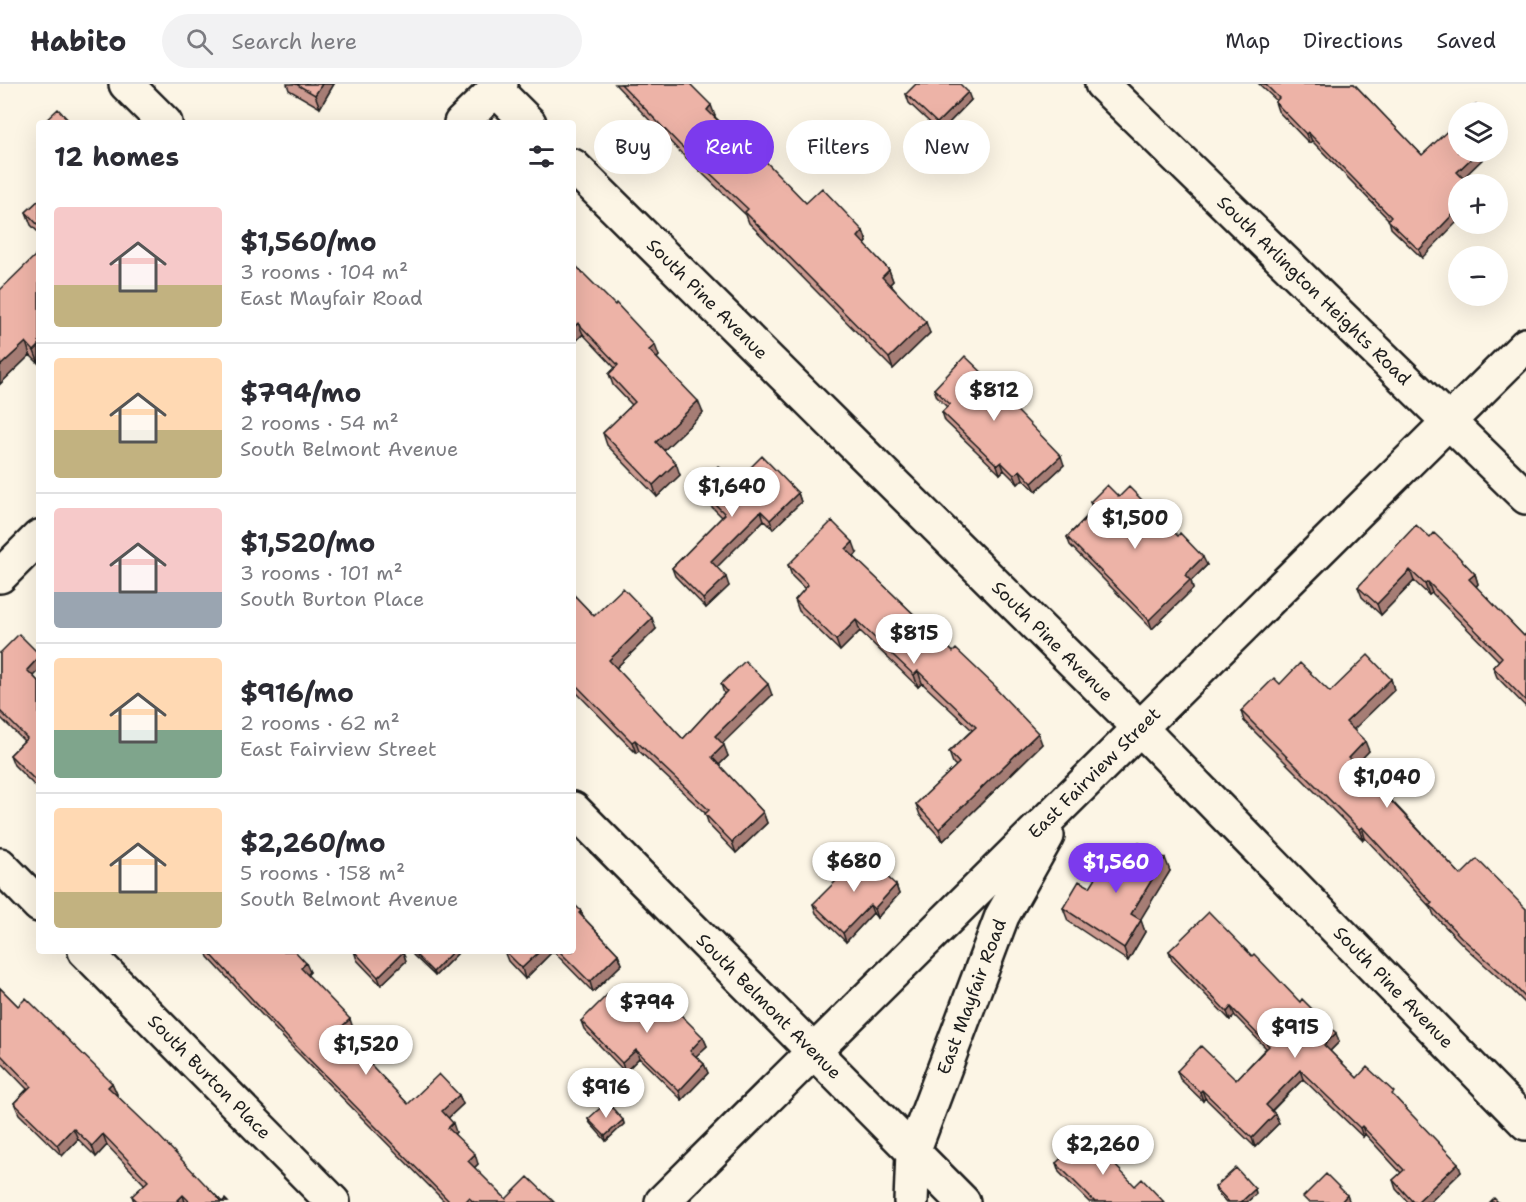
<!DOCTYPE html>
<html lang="en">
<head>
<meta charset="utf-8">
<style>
  :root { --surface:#fff; --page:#f2f2f3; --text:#2b2b33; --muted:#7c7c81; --line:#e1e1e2; --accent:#7c3aed }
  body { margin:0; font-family:"Shantell Sans",sans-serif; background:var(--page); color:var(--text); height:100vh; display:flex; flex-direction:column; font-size:22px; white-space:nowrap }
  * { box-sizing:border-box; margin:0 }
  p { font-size:20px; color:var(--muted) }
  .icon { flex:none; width:33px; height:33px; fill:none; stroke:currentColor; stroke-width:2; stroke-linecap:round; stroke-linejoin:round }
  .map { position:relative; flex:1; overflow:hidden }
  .panel { position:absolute; left:36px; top:36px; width:540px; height:834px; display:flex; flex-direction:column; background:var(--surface); border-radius:6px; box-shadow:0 6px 24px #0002 }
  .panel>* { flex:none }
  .guide { position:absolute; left:594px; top:36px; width:570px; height:54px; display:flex; gap:12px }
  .fabs { position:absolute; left:1448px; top:18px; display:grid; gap:12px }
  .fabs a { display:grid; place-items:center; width:60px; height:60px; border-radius:50%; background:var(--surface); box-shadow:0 6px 24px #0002; font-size:30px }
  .price { position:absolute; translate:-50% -51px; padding:0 14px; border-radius:21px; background:#fff; color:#222; font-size:20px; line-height:39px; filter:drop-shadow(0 2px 3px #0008) }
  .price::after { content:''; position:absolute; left:50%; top:36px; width:18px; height:14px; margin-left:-9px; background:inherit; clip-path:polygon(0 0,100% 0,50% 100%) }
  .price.on { background:var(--accent); color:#fff }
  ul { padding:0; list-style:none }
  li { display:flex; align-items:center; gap:18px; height:150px; padding:0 18px }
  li+li { border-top:2px solid var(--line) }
  li span { display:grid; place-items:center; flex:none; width:168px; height:120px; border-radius:6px; color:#555 }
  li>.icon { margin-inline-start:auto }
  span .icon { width:72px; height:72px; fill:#fffc; stroke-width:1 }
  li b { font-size:26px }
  h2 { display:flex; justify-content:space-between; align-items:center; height:72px; padding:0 18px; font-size:26px }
  .tag { padding:0 21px; border-radius:27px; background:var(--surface); box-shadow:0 6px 24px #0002; font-size:21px; line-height:54px }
  .tag.on { background:var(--accent); color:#fff }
  header { display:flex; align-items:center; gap:36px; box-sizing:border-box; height:84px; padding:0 30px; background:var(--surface); border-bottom:2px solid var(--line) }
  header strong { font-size:28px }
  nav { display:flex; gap:33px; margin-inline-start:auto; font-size:21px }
  .search { width:420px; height:54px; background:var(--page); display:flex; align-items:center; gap:15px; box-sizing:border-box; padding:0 21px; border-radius:33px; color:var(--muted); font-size:22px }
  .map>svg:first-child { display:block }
</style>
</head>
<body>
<header>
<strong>Habito</strong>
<div class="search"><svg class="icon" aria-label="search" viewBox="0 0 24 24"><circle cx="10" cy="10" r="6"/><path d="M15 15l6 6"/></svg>Search here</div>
<nav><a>Map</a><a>Directions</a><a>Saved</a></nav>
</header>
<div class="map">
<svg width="1526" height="1118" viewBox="0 0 1526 1118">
  <rect width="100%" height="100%" fill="#fcf5e5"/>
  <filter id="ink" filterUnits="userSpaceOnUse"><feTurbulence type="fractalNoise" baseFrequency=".0167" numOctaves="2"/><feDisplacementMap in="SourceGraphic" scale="12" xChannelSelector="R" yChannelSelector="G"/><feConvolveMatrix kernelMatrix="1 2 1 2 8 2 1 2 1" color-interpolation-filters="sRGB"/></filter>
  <g filter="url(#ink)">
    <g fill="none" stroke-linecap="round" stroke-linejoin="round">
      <defs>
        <g id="minor">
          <path d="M126 0 165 39"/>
          <path d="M495 5 529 39"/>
          <path d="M461 39 501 0"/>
          <path id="s1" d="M573 82 1140 644 1526 1039"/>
          <path d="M0 492 39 453"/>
          <path id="s2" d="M573 725 963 1118"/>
          <path d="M0 781 39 821"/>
          <path id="s3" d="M85 867 333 1118"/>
          <path id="s4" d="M662 1118 1526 261"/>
          <path id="s5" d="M911 1118 913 1068 1002 832 1047 752"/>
        </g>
        <g id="secondary">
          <path id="s6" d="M1102 0 1526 413"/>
        </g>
      </defs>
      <!-- minor casing -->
      <use href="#minor" stroke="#1c1c1c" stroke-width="38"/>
      <!-- secondary casing -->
      <use href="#secondary" stroke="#1c1c1c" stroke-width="38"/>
      <!-- minor -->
      <use href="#minor" stroke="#fcf5e5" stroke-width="33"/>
      <!-- secondary -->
      <use href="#secondary" stroke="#fcf5e5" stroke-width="33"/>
    </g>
    <!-- wall -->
    <path fill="#cc9a90" stroke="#1c1c1c" stroke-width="1.5" d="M287 0H334L320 24 289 6Z
      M615 0H690L715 32V33L806 119 863 147 867 158 865 161 889 186 893 197 890 200 930 249 893 285 749 139 746 131 684 72Z
      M1259 0H1354L1422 71 1458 68H1490L1463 94 1422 174 1391 144 1389 136 1312 57 1309 59 1278 27 1275 18 1277 17Z
      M906 10 971 16 940 48 909 19Z
      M39 116V149L31 141 26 128Z
      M39 168V280L30 271 0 300Z
      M573 179 659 272 657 274 703 329 664 366 680 391 657 413 607 361 603 349 632 321 613 301 609 290 615 284 583 250 573 260Z
      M934 305H996L1064 381 1036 407 1023 395 1018 400 1004 386 1000 390 945 337 942 328 947 323 937 313Z
      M735 399 798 409 801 418 773 445 764 436 716 483 729 502 706 524 675 492 672 484 722 433 701 412 698 403Z
      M1119 413 1207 481 1191 497 1193 505 1152 545 1070 461 1067 453 1093 426 1090 418Z
      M1430 454 1475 490 1478 500 1476 503 1524 552 1526 550V623L1497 593 1493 583 1499 577 1432 509 1429 511 1414 497 1381 531 1362 513 1358 503Z
      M857 469 854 473 953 568 998 608 1042 660 943 757 920 731 916 720 956 682 953 679 949 668 972 646 922 599 918 603 860 547 840 567 799 527 795 516 805 505 792 492 788 481Z
      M573 510 594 532 656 545 616 584 683 655 724 610 721 600 772 611 722 659 728 672 719 681 763 728 767 739 736 769 709 741 705 729 639 667 636 669 573 605Z
      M0 569 33 592 39 598V706L14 681 10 671 24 657 0 633Z
      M1391 595 1394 606 1353 645 1369 667 1356 680 1391 714 1392 717 1461 791 1526 825V920L1510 904 1465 863 1434 831 1431 824 1365 754 1363 756 1244 637 1241 627 1280 600 1330 608Z
      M1128 777 1170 787 1140 835 1145 848 1128 877 1068 837 1063 824 1090 803Z
      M896 801 899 810 877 834 873 829 846 858 816 829 813 820Z
      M581 827 584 834 618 870 622 880 593 908 553 867 525 895 508 877 504 867H573Z
      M206 867H295L310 888 307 891 353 944 344 953 408 1020 459 1011 463 1020 448 1034 456 1048 454 1050 478 1080 474 1084 506 1115 554 1118H445L291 962 208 873Z
      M354 867 403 868 406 877 381 901 357 876Z
      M412 867 457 870 435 892 413 871Z
      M1169 867 1252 872 1339 958 1330 967 1357 994 1395 1013 1461 1088 1430 1118H1408L1396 1105 1393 1096 1401 1089 1365 1050 1363 1053 1303 995 1272 1027 1275 1030 1279 1039 1255 1063 1205 1014 1203 1017 1180 995 1177 987 1236 996 1266 964 1235 932 1230 936 1172 876Z
      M0 904 18 922 112 999 117 1010 116 1011 222 1118H228H134L132 1112 145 1101 107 1061 96 1073 78 1055 62 1072 19 1030 14 1019 27 1005 0 977Z
      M634 921 703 953 707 962 696 972 704 980 708 989 682 1016 639 974 625 988 584 945 581 937Z
      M588 1035 623 1036 624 1040 606 1057 590 1039Z
      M1056 1079 1135 1102 1164 1118H1089L1059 1088Z
      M1215 1103 1255 1105 1256 1110 1247 1118H1226L1216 1107Z"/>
    <!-- shaded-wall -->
    <path fill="#a67d75" stroke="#1c1c1c" stroke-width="1.5" d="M322 0H334L320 24 315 11Z
      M968 8 971 16 940 48 937 39Z
      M711 21 715 32 711 37 707 26Z
      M1501 46 1504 54 1497 61V49Z
      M1308 48 1312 57 1309 59 1306 50Z
      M1478 68H1490L1460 97 1457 88Z
      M1458 125V137L1422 174 1419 166Z
      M863 147 867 158 862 164 858 153Z
      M889 186 893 197 886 204 882 193Z
      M926 238 930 249 893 285 889 274Z
      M578 239 583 250 573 260V244Z
      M26 258 30 271 0 300V282Z
      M655 261 659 272 653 278 649 266Z
      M39 262V280L34 267Z
      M698 317 703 329 660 370 656 358Z
      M1061 372 1064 381 1036 407 1032 399Z
      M1001 378 1004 386 1000 390 997 381Z
      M676 379 680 391 657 413 653 401Z
      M1020 386 1023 395 1018 400 1014 391Z
      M798 409 801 418 773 445 770 436Z
      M761 427 764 436 714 486 711 477Z
      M853 458 857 469 850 476 846 465Z
      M1203 473 1207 481 1191 497 1193 505 1152 545 1149 536 1185 491Z
      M1410 486 1414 497 1381 531 1377 520Z
      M1475 490 1478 500 1473 506 1469 495Z
      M726 493 729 502 706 524 703 515Z
      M1428 498 1432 509 1429 511 1425 500Z
      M652 534 656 545 613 587 609 576Z
      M856 536 860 547 840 567 836 556Z
      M39 573V586L30 595 27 586Z
      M918 587 922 599 918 603 914 591Z
      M1391 595 1394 606 1350 649 1346 638Z
      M768 600 772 611 719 663 715 652Z
      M1038 649 1042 660 943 757 939 745Z
      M635 656 639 667 636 669 632 658Z
      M1365 657 1369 667 1353 684 1349 674Z
      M724 661 728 672 716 684 712 673Z
      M763 728 767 739 736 769 732 758Z
      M1362 743 1365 754 1363 756 1359 745Z
      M1165 774 1170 787 1136 843 1131 830Z
      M896 801 899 810 877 834 874 825Z
      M870 821 873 829 846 858 843 849Z
      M1141 836 1145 848 1128 877 1124 864Z
      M453 867H456L457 870 435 892 433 888Z
      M540 867H553L525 895 522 884Z
      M403 868 406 877 381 901 378 893Z
      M618 870 622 880 593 908 590 898Z
      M306 879 310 888 304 894 301 884Z
      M1231 923 1235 932 1230 936 1227 928Z
      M350 935 353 944 342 956 338 946Z
      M1336 949 1339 958 1327 970 1324 961Z
      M703 953 707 962 693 975 690 967Z
      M636 966 639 974 625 988 622 979Z
      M704 980 708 989 682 1016 679 1007Z
      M1300 986 1303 995 1269 1029 1266 1021Z
      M112 999 117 1010 112 1015 108 1003Z
      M1202 1006 1205 1014 1203 1017 1200 1008Z
      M459 1011 463 1020 445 1037 442 1027Z
      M1275 1030 1279 1039 1255 1063 1252 1054Z
      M623 1036 624 1040 606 1057 605 1052Z
      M453 1039 456 1048 451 1053 448 1044Z
      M1362 1042 1365 1050 1363 1053 1360 1044Z
      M73 1044 78 1055 62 1072 57 1061Z
      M103 1050 107 1061 96 1073 92 1062Z
      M475 1070 478 1080 471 1087 468 1077Z
      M1458 1079 1461 1088 1430 1118H1417Z
      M1255 1105 1256 1110 1247 1118H1241Z
      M183 1111 185 1118H176Z
      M1347 1111 1349 1116 1347 1118H1341Z"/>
    <!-- building -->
    <path fill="#edb3a7" stroke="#1c1c1c" stroke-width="1.5" d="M296 0H322L315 11Z
      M621 0H690L711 21 707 26 740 58 743 54 806 119 822 104 863 147 858 153 889 186 882 193 926 238 889 274 745 128 748 125 680 61Z
      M916 0H960L968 8 937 39 906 10Z
      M1265 0H1354L1422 71 1458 37V68H1478L1457 88 1469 100H1458V125L1419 166 1388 136 1391 133 1308 48 1306 50 1275 18 1279 14Z
      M1476 20 1484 28H1467Z
      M58 25 71 39H43Z
      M1497 42 1501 46 1497 49Z
      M39 116V142L26 128Z
      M39 168V262L34 267 26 258 0 282V206Z
      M573 179 615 221 616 219 655 261 649 266 698 317 656 358 676 379 653 401 603 349 635 318 609 290 618 281 578 239 573 244Z
      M965 272 994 300 993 302 1061 372 1032 399 1020 386 1014 391 1001 378 997 381 942 328 950 320 934 305Z
      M762 372 798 409 770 436 761 427 711 477 726 493 703 515 672 484 725 430 698 403 718 382 735 399Z
      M1107 401 1119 413 1129 403 1178 452 1180 449 1203 473 1185 491 1190 496 1149 536 1067 453 1096 424 1090 418Z
      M832 437 853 458 846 465 953 568 956 565 997 604 996 605 1038 649 939 745 916 720 959 679 949 668 976 643 918 587 914 591 856 536 836 556 795 516 808 501 788 481Z
      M1416 441 1430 454 1434 449 1455 469 1475 490 1469 495 1524 552 1526 550V617L1493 583 1502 573 1428 498 1425 500 1410 486 1377 520 1358 503Z
      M623 504 652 534 609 576 683 655 727 607 721 600 745 577 768 600 715 652 724 661 712 673 763 728 732 758 705 730 709 726 635 656 632 658 573 598V510L594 532Z
      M19 550 39 570V573L27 586 39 598V700L10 671 27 654 0 627V569Z
      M1368 571 1391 595 1346 638 1365 657 1349 674 1391 714 1389 715 1461 791 1477 775 1526 825V914L1506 893 1461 853 1430 821 1432 819 1362 743 1359 745 1241 627 1274 594 1280 600 1300 579 1330 608Z
      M1139 759 1165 774 1131 830 1141 836 1124 864 1063 824 1079 797 1090 803 1112 768 1128 777Z
      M863 770 896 801 874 825 870 821 843 849 813 820Z
      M573 819 581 827 579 829 618 870 590 898 559 867H573Z
      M1209 828 1252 872 1254 870 1300 918 1302 915 1336 949 1324 961 1357 994 1367 983 1394 1008 1392 1010 1458 1079 1417 1118H1413L1393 1096 1404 1086 1362 1042 1360 1044 1300 986 1266 1021 1275 1030 1252 1054 1202 1006 1200 1008 1177 987 1201 962 1236 996 1269 962 1231 923 1227 928 1169 867Z
      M208 867H295L306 879 301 884 350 935 338 946 408 1020 439 990 459 1011 442 1027 453 1039 448 1044 475 1070 468 1077 506 1115 528 1093 554 1118H474L469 1114 465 1118H450L287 953Z
      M354 867H402L403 868 378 893Z
      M412 867H453L433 888Z
      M505 867H540L522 884Z
      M616 902 634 921 653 903 703 953 690 967 704 980 679 1007 636 966 622 979 581 937Z
      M0 904 18 922 26 914 112 999 108 1003 158 1051 222 1118 225 1115 228 1118H190L183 1111 176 1118H138L132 1112 148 1097 103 1050 92 1062 73 1044 57 1061 14 1019 31 1002 0 970Z
      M607 1018 623 1036 605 1052 588 1035Z
      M1086 1051 1135 1102 1142 1095 1164 1118H1095L1056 1079Z
      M1236 1084 1255 1105 1241 1118H1229L1215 1103Z
      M1326 1090 1347 1111 1341 1118H1308L1303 1113Z
      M1494 1114 1498 1118H1490Z"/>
  </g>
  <g text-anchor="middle" stroke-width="6" stroke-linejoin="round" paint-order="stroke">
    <!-- street labels -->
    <g font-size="18" fill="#1c1c1c" stroke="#fcf5e5">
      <text dy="6" stroke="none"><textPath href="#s6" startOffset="296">South Arlington Heights Road</textPath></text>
      <text dy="6" stroke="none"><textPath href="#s1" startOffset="189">South Pine Avenue</textPath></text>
      <text dy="6" stroke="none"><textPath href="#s1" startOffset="675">South Pine Avenue</textPath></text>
      <text dy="6" stroke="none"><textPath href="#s4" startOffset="609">East Fairview Street</textPath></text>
      <text dy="6" stroke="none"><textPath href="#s1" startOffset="1161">South Pine Avenue</textPath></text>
      <text dy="6" stroke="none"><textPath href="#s5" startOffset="216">East Mayfair Road</textPath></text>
      <text dy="6" stroke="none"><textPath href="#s2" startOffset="278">South Belmont Avenue</textPath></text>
      <text dy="6" stroke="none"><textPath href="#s3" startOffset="177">South Burton Place</textPath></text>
    </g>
  </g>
</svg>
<div class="fabs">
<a><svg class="icon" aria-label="layers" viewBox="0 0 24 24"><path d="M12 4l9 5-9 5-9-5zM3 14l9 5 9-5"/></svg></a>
<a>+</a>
<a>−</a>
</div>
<b class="price" style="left:994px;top:338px">$812</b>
<b class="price" style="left:732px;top:434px">$1,640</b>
<b class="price" style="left:1135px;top:466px">$1,500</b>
<b class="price" style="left:914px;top:581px">$815</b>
<b class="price" style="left:1387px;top:725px">$1,040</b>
<b class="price" style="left:854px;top:809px">$680</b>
<b class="price on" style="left:1116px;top:810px">$1,560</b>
<b class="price" style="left:647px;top:950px">$794</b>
<b class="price" style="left:1295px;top:975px">$915</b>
<b class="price" style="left:366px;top:992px">$1,520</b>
<b class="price" style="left:606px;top:1035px">$916</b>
<b class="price" style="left:1103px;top:1092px">$2,260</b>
<div class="guide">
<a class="tag">Buy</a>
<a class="tag on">Rent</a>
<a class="tag">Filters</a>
<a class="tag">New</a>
</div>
<section class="panel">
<h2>12 homes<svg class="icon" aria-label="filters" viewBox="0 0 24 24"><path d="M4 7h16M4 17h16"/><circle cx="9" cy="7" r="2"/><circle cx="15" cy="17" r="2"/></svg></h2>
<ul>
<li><span style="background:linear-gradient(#f6c9c9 65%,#c2b280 0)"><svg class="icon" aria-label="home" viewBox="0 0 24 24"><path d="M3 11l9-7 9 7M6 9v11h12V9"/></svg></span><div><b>$1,560/mo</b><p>3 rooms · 104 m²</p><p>East Mayfair Road</p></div></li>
<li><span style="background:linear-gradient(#ffd9b3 60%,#c2b280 0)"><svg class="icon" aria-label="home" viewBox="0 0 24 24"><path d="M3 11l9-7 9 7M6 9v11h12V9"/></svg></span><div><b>$794/mo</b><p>2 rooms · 54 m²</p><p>South Belmont Avenue</p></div></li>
<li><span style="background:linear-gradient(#f6c9c9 70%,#9aa5b1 0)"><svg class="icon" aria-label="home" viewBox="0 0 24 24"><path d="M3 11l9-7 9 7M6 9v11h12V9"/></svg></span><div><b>$1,520/mo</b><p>3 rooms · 101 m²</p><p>South Burton Place</p></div></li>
<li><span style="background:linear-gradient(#ffd9b3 60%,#7fa58c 0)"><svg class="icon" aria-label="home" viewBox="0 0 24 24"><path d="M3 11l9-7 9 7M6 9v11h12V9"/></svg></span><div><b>$916/mo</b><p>2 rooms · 62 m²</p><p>East Fairview Street</p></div></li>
<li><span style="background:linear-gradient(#ffd9b3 70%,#c2b280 0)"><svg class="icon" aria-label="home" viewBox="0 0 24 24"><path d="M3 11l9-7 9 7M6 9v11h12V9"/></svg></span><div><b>$2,260/mo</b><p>5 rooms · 158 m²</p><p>South Belmont Avenue</p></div></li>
</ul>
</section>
</div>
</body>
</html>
